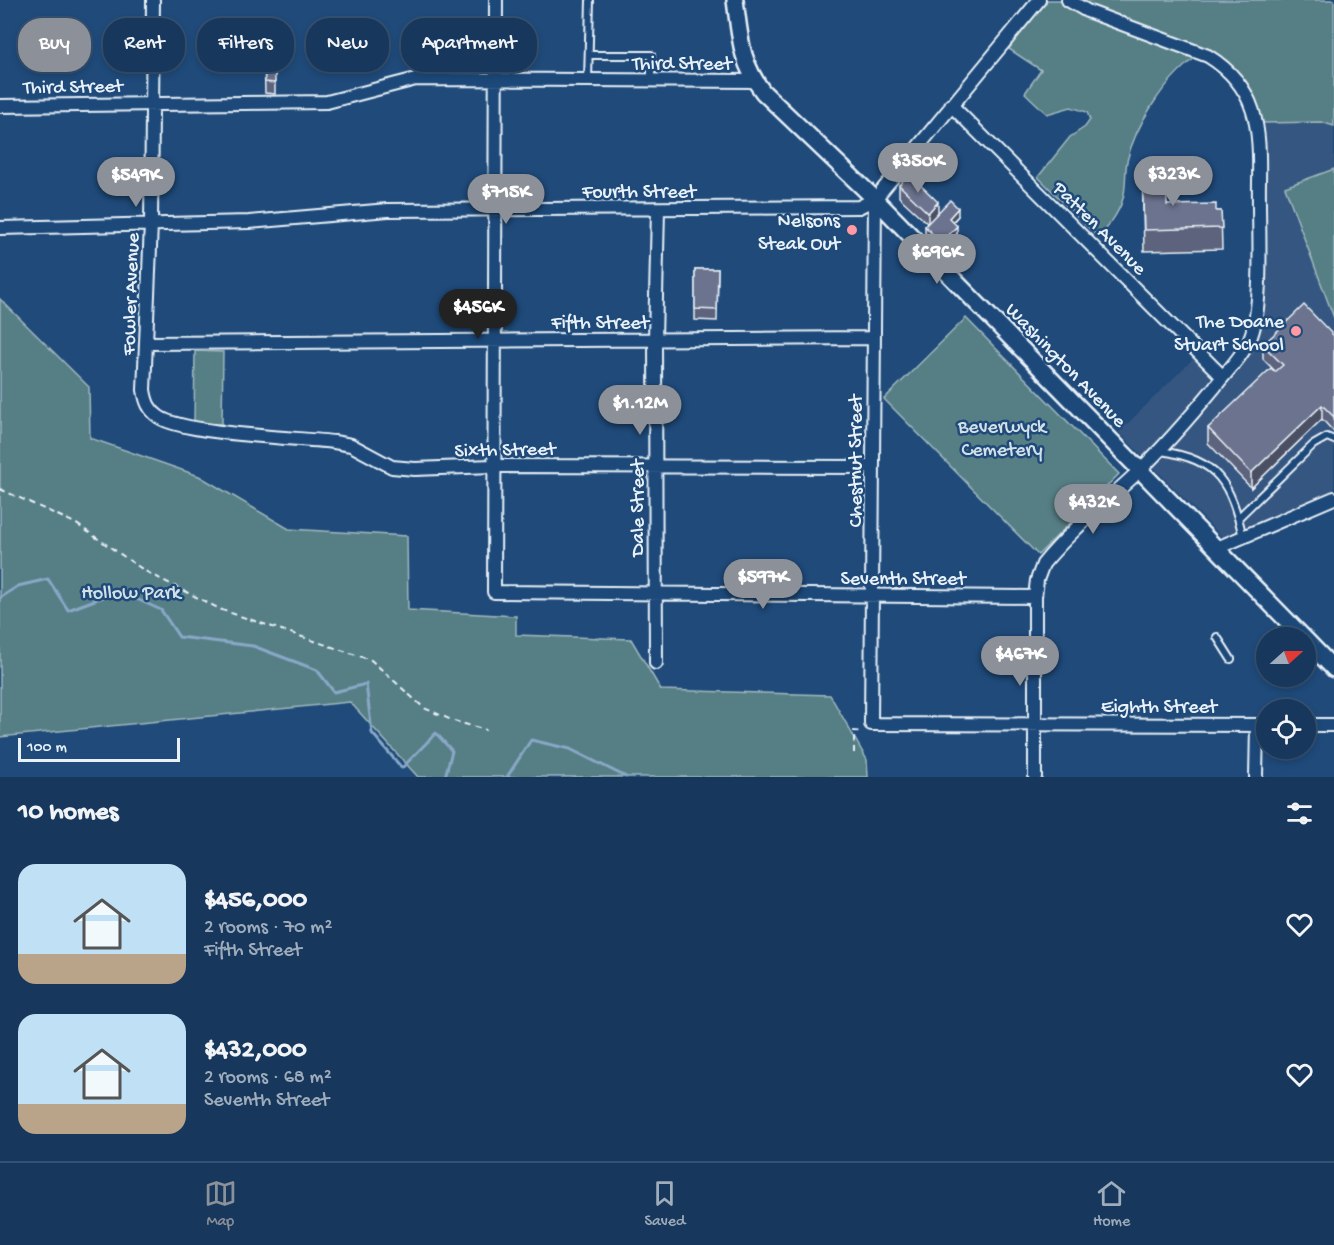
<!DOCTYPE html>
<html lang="en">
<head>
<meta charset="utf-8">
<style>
  :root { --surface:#17385c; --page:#203f62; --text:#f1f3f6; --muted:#9eacbb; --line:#365272; --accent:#8c9099 }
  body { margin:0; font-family:"Gochi Hand",sans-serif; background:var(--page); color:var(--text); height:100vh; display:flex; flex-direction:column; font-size:22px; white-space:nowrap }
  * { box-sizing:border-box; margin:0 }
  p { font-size:20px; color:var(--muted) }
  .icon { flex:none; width:33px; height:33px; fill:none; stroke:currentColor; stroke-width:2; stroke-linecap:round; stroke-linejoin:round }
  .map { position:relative; height:777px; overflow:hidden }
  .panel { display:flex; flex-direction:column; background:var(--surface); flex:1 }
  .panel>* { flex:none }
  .hud { position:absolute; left:18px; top:18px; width:600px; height:54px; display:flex; gap:12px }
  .needle { width:39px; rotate:69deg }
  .fabs { position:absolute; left:1256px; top:627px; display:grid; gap:12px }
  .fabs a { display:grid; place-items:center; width:60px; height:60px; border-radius:50%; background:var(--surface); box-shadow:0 3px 9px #0003,0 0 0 2px var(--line); font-size:30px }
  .scale { position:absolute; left:18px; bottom:15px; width:162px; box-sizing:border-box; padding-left:6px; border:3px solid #e8f1f8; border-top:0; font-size:16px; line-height:21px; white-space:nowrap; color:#e8f1f8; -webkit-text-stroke:4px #1f4a7a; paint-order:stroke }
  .price { position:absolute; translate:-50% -51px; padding:0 14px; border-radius:21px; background:var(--accent); color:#fff; font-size:20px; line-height:39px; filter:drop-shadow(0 2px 3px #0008) }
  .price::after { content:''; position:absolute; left:50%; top:36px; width:18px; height:14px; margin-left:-9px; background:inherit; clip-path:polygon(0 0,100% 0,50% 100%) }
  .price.selected { background:#222; color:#fff }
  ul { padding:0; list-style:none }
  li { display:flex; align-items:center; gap:18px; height:150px; padding:0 18px }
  li span { display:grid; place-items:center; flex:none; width:168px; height:120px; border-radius:18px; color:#555 }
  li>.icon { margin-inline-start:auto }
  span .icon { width:72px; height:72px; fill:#fffc; stroke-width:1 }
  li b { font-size:26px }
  h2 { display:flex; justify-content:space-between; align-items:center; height:72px; padding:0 18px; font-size:26px }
  .chip { padding:0 21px; border-radius:24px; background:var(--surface); box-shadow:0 3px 9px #0003,0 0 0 2px var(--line); font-size:21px; line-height:54px }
  .chip.selected { background:var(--accent); color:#fff }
  .tabs { display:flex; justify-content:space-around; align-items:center; height:84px; border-top:2px solid var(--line); background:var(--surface); font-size:16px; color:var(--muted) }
  .tabs a { display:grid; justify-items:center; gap:3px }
  .tabs .selected { color:var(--accent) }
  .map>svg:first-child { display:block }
</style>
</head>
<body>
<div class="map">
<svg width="1334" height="777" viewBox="0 0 1334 777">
  <rect width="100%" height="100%" fill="#1f4a7a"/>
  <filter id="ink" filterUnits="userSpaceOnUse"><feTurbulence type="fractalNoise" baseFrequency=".0167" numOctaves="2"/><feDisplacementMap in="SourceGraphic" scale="12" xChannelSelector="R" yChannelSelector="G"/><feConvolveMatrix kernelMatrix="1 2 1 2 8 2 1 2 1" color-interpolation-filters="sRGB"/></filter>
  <g filter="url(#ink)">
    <!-- built -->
    <path fill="#365680" d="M1321 122 1334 126V490L1223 538 1119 432 1194 358 1224 385 1245 360 1254 341 1265 151 1262 123Z"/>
    <!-- green -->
    <path fill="#577f85" stroke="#a0b8be" stroke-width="1.5" d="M1040 0H1334V126L1321 122 1262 123C1245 90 1231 72 1195 58 1165 79 1135 126 1127 161 1125 172 1126 183 1124 194 1121 211 1109 225 1099 238L1038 177 1070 137 1085 127 1090 120 1087 112 1071 107 1047 114 1025 93 1041 70 1009 49Z
      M1334 169V318L1285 187Z
      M0 299 89 387 90 438 199 476 289 529 407 536 408 610 516 616V635L631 639 661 690 830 695 867 760 868 777H418L350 702 0 737Z
      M966 318 1119 474 1038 555 884 399Z
      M195 351 223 352 222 424H194Z"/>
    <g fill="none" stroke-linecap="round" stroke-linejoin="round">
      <!-- stream -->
      <path stroke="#89a8c7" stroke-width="3" d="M0 598 18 586 48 579 68 610 119 591 161 610 179 637 253 646 317 670 334 692 366 684 372 733 402 768 436 733 452 751 445 777
        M507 777 531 740 570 749 626 777"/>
      <defs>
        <path id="service" d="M589 55H651V82
          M588 81 590 0
          M1161 451C1219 460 1230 483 1243 537
          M1238 518 1313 445 1327 437 1334 440
          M1217 637 1231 659"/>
        <path id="minor" d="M153 0 151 224 144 390C146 402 149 410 159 417 184 434 298 438 334 442L351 445 392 467 415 469 492 466 873 467
          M496 0 494 592 1035 597
          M951 105 1223 377
          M0 106 327 102 416 79 755 81
          M875 199 871 724 1266 725
          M0 228 249 222 388 210 859 207 875 199 1039 0
          M147 343 874 338
          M1217 548 1334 498
          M656 663 655 340 658 210
          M1305 725H1334
          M1035 777V597L1037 580 1043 564C1071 530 1106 502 1138 472 1165 446 1190 417 1214 388 1227 371 1243 356 1251 336 1264 302 1258 222 1259 182 1260 128 1258 87 1208 56L1087 11 1068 0
          M1256 777 1257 725"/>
        <path id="tertiary" d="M735 0C740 36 740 62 763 92L875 199 1304 638
          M1305 639 1334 669"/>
      </defs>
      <!-- service casing -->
      <use href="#service" stroke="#e8f1f8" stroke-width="10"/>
      <!-- minor casing -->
      <use href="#minor" stroke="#e8f1f8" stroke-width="16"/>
      <!-- tertiary casing -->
      <use href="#tertiary" stroke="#e8f1f8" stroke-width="20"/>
      <!-- path -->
      <path stroke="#e8f1f8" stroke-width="2" stroke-dasharray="6 4.5" stroke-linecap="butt" d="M0 489 75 523 145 571 222 610 371 660 424 708 454 721 486 730
        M854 753V731L862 732"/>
      <!-- service -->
      <use href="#service" stroke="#1f4a7a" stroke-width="6"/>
      <!-- minor -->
      <use href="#minor" stroke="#1f4a7a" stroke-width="12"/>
      <!-- tertiary -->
      <use href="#tertiary" stroke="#1f4a7a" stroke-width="15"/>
    </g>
    <!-- wall -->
    <path fill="#5d637b" stroke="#e8f1f8" stroke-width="1.5" d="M264 56 275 83V94L265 93Z
      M1142 169H1156L1167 205 1216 211H1221L1222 249 1144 251Z
      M899 185 938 212 958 216 953 222 957 234 941 250 925 234V226L927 223 899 197Z
      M695 269H718L717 321 695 320Z
      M1334 336V432L1322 419 1251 488 1208 443V428L1276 372 1263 359V345Z"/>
    <!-- shaded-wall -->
    <path fill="#4c5064" stroke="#e8f1f8" stroke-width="1.5" d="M938 202V213L928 224V213Z
      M958 208V216L949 225V218Z
      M957 226V234L941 250V243Z
      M1322 405V419L1251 488V473Z"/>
    <!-- building -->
    <path fill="#6c738f" stroke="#e8f1f8" stroke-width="1.5" d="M264 56H275V83L265 82Z
      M1150 164H1156V169H1166L1167 205 1216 204V211H1221L1222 228 1144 230 1142 169H1150Z
      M909 174 938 202 928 213 899 185Z
      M950 200 958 208 949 218 957 226 941 243 925 226Z
      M695 269H718L717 310 695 309Z
      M1304 305 1334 336V417L1322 405 1251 473 1208 428 1271 368 1275 372 1283 365 1263 345Z"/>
  </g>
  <!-- markers -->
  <g fill="#ff9aa2" stroke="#1f4a7a" stroke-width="2">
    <circle cx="852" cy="230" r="6"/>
    <circle cx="1296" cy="331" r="6"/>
  </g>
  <g text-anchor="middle" stroke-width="5" stroke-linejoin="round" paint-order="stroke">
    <!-- street labels -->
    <g font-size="20" fill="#e8f1f8" stroke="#1f4a7a">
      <text x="682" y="69">Third Street</text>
      <text transform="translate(73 85) rotate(-1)" y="7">Third Street</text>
      <text x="639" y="197">Fourth Street</text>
      <text transform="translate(1101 227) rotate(45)" y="7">Patten Avenue</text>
      <text transform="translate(129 294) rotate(-88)" y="7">Fowler Avenue</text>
      <text x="600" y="328">Fifth Street</text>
      <text transform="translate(1067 364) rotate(46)" y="7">Washington Avenue</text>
      <text transform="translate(505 448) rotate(-1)" y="7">Sixth Street</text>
      <text transform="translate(854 461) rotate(-90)" y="7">Chestnut Street</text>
      <text transform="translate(636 508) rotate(-90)" y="7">Dale Street</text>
      <text x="903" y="584">Seventh Street</text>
      <text x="1159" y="712">Eighth Street</text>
    </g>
    <!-- poi labels -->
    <g font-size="20" fill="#e8f1f8" stroke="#1f4a7a" text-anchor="end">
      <text x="840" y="226">Nelsons<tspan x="840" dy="23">Steak Out</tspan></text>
      <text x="1284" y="327">The Doane<tspan x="1284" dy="23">Stuart School</tspan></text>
    </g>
    <!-- park labels -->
    <g font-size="20" fill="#d2e0e7" stroke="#1f4a7a">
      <text x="1002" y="432">Beverwyck<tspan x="1002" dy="23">Cemetery</tspan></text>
      <text x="131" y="598">Hollow Park</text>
    </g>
  </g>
</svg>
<div class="fabs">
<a><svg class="needle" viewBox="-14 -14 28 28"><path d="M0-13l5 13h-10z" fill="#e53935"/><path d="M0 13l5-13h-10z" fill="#9eacbb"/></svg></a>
<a><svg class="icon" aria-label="locate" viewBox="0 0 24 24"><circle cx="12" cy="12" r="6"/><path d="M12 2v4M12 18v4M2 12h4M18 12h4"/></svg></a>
</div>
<div class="scale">100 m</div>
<b class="price" style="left:918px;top:194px">$350K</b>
<b class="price" style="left:1173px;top:207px">$323K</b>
<b class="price" style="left:136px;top:208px">$549K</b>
<b class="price" style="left:506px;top:225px">$715K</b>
<b class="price" style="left:937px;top:285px">$696K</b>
<b class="price selected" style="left:478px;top:340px">$456K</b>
<b class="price" style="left:640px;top:436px">$1.12M</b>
<b class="price" style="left:1093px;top:535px">$432K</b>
<b class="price" style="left:763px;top:610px">$597K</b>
<b class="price" style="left:1020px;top:687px">$467K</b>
<div class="hud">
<a class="chip selected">Buy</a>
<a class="chip">Rent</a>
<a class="chip">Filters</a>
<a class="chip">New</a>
<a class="chip">Apartment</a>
</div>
</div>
<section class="panel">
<h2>10 homes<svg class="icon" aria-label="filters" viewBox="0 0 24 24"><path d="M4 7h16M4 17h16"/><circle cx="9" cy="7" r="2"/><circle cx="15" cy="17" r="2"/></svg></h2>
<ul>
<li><span style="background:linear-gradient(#bfe0f5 75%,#b9a48a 0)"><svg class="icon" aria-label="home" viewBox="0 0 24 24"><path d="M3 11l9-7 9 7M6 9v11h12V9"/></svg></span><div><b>$456,000</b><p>2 rooms · 70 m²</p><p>Fifth Street</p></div><svg class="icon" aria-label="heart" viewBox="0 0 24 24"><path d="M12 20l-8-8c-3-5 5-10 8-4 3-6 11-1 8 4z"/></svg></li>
<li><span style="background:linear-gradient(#bfe0f5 75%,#b9a48a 0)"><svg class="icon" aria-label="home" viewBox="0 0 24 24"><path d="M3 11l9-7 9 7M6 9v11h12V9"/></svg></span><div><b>$432,000</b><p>2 rooms · 68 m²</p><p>Seventh Street</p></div><svg class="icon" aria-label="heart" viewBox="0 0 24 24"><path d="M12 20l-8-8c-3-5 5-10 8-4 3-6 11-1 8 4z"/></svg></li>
</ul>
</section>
<nav class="tabs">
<a class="selected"><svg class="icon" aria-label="map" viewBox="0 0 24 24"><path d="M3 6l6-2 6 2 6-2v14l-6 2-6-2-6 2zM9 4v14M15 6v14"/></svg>Map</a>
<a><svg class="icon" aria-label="saved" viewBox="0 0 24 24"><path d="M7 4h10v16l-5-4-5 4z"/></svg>Saved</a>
<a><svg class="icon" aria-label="home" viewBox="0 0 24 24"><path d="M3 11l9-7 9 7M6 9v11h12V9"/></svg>Home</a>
</nav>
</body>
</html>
